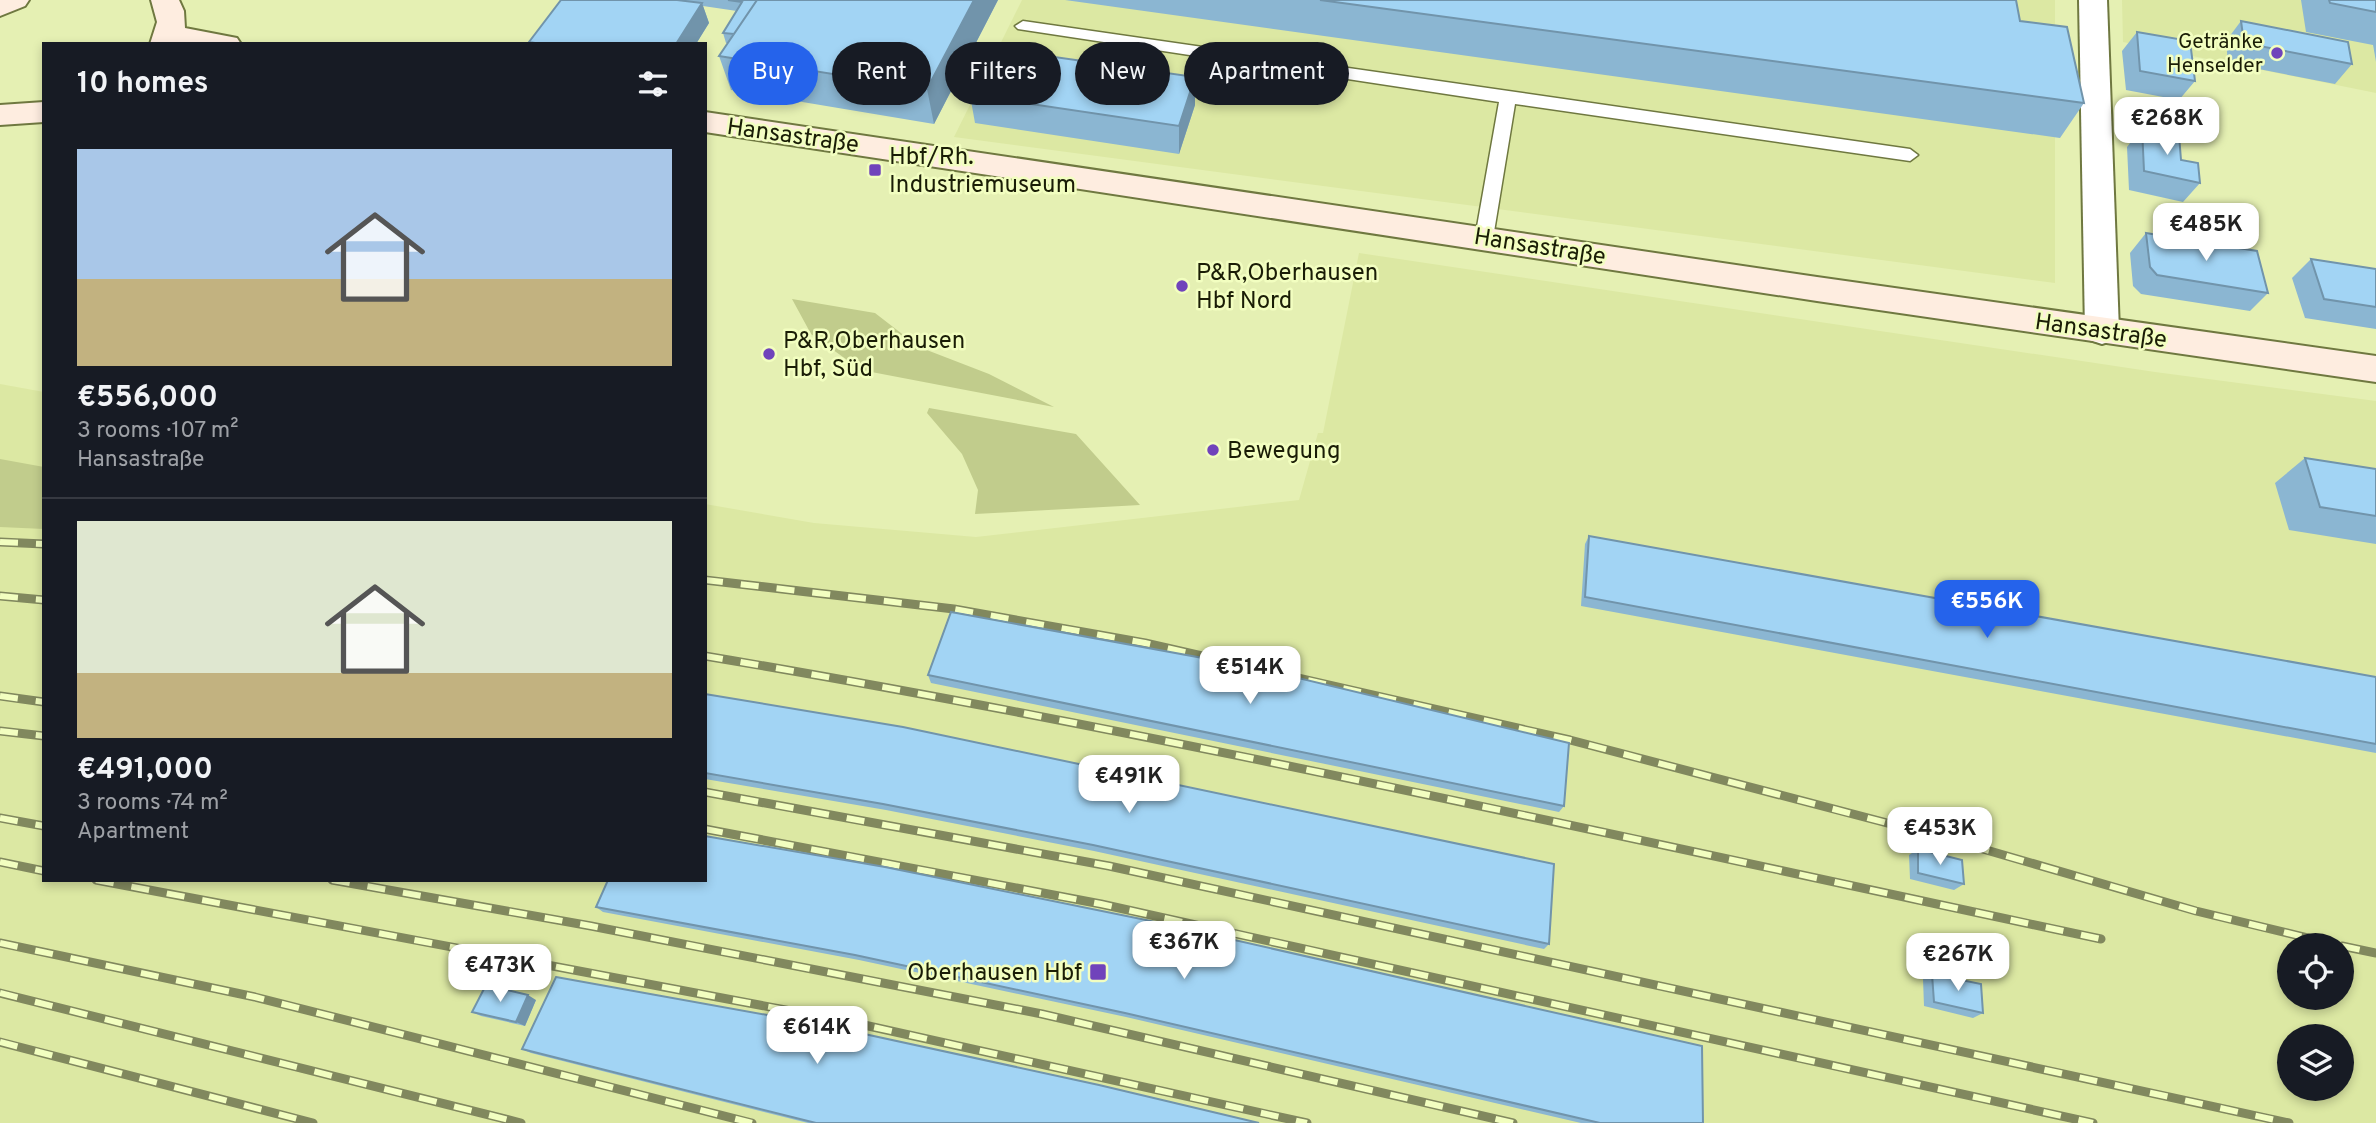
<!DOCTYPE html>
<html lang="en">
<head>
<meta charset="utf-8">
<style>
  :root { --surface:#171b24; --page:#242831; --text:#f1f3f6; --muted:#9ea1a6; --line:#363941; --accent:#2563eb }
  body { margin:0; font-family:Overpass,sans-serif; background:var(--page); color:var(--text); height:100vh; display:flex; flex-direction:column; font-size:26px; white-space:nowrap }
  * { box-sizing:border-box; margin:0 }
  p { font-size:23px; color:var(--muted) }
  .icon { flex:none; width:38px; height:38px; fill:none; stroke:currentColor; stroke-width:2; stroke-linecap:round; stroke-linejoin:round }
  .map { position:relative; flex:1; overflow:hidden }
  .drawer { position:absolute; left:42px; top:42px; width:665px; height:840px; display:flex; flex-direction:column; background:var(--surface); border-radius:0px; box-shadow:0 4px 10px #0003 }
  .drawer>* { flex:none }
  .hud { position:absolute; left:728px; top:42px; width:665px; height:63px; display:flex; gap:14px }
  .controls { position:absolute; left:2277px; top:933px; display:grid; gap:14px }
  .controls a { display:grid; place-items:center; width:77px; height:77px; border-radius:50%; background:var(--surface); box-shadow:0 4px 10px #0003; font-size:35px }
  .price { position:absolute; translate:-50% -60px; padding:0 16px; border-radius:14px; background:#fff; color:#222; font-size:23px; line-height:46px; filter:drop-shadow(0 2px 4px #0008) }
  .price::after { content:''; position:absolute; left:50%; top:42px; width:21px; height:16px; margin-left:-10px; background:inherit; clip-path:polygon(0 0,100% 0,50% 100%) }
  .price.on { background:var(--accent); color:#fff }
  ul { padding:0; list-style:none }
  li { display:grid; align-content:center; gap:14px; height:371px; padding:0 35px }
  li+li { border-top:2px solid var(--line) }
  li span { display:grid; place-items:center; height:217px; border-radius:0px; color:#555 }
  li>.icon { margin-inline-start:auto }
  span .icon { width:126px; height:126px; fill:#fffc; stroke-width:1 }
  li b { font-size:30px }
  h2 { display:flex; justify-content:space-between; align-items:center; height:84px; padding:0 35px; font-size:30px }
  .chip { padding:0 24px; border-radius:32px; background:var(--surface); box-shadow:0 4px 10px #0003; font-size:24px; line-height:63px }
  .chip.on { background:var(--accent); color:#fff }
  .map>svg:first-child { display:block }
</style>
</head>
<body>
<div class="map">
<svg width="2376" height="1123" viewBox="0 0 2376 1123">
  <rect width="100%" height="100%" fill="#e5f0b3"/>
  <!-- built -->
  <path fill="#dce8a3" fill-rule="evenodd" d="M1022 0H2055V283L954 137Z
    M2122 0H2376L2367 16 2376 62V93L2123 42Z
    M1359 253 2155 372 2376 401V1123H0V384L44 392V880H705V504L814 523 976 537 1299 500 1318 433H1323ZM2289 945H2342V998H2289ZM2289 1036H2342V1088H2289Z"/>
  <!-- green -->
  <path fill="#c1cc8c" d="M792 299 875 313 919 347 989 374 1054 407 861 370 811 334Z
    M929 408 1076 434 1140 505 975 514 978 490 962 454 927 413Z
    M0 459 44 467V529L0 527Z"/>
  <g fill="none" stroke-linecap="round" stroke-linejoin="round">
    <defs>
      <path id="lane" d="M1023 21 1910 149 1918 155 1910 161 1515 104 1493 238 1490 242H1478L1475 238 1499 102 1018 29 1015 26Z"/>
      <path id="street" d="M2079 0H2107L2119 331 2114 340 2102 344 2090 340 2085 331Z"/>
      <path id="secondary" d="M0 0H29L25 6 0 16Z
        M151 0H179L184 11 185 28 237 38 241 44H150L157 22Z
        M44 102V122L0 125V105Z
        M705 112 1817 277 2376 356V382L1817 301 705 132Z"/>
    </defs>
    <!-- lane casing -->
    <use href="#lane" stroke="#6f7840" stroke-width="3"/>
    <!-- street casing -->
    <use href="#street" stroke="#6f7840" stroke-width="4"/>
    <!-- secondary casing -->
    <use href="#secondary" stroke="#6f7840" stroke-width="4"/>
    <!-- lane -->
    <use href="#lane" fill="#fff" fill-rule="evenodd"/>
    <!-- street -->
    <use href="#street" fill="#fff" fill-rule="evenodd"/>
    <!-- secondary -->
    <use href="#secondary" fill="#feede0" fill-rule="evenodd"/>
    <defs>
      <path id="rail" d="M0 542 44 544
        M705 580 954 609 1145 643 1570 740 1952 840 2196 911 2337 945
        M0 596 44 600
        M705 656C1173 734 1637 841 2101 939
        M0 696 44 702
        M0 731 44 736
        M705 792 1109 866 2289 1123
        M0 818 44 826
        M705 829 1101 904 2093 1123
        M0 862 44 871
        M96 880 855 1023 1307 1123
        M332 880 591 926 1042 1014 1513 1123
        M0 943 255 997 752 1123
        M2342 946 2376 953
        M0 993 521 1123
        M0 1042 313 1123"/>
    </defs>
    <!-- rail casing -->
    <use href="#rail" stroke="#81885e" stroke-width="9"/>
    <!-- rail -->
    <use href="#rail" stroke="#f2fec0" stroke-width="6" stroke-dasharray="18" stroke-linecap="butt"/>
  </g>
  <!-- wall -->
  <path fill="#8bb6d2" d="M561 0H998L934 124 731 90 719 56 728 43H726L723 33 737 11 703 6 709 23 696 44H530L529 42Z
    M1065 0H2016L2020 21 2084 103 2060 138Z
    M2301 0H2376V62L2373 45 2306 32Z
    M2241 21 2352 64 2335 84 2228 63 2226 41Z
    M2137 32 2195 81 2179 100 2126 90 2122 51Z
    M970 95 1195 105 1179 154 975 123Z
    M2142 128 2181 160 2200 183 2183 202 2129 190 2127 147Z
    M2146 233 2268 293 2250 311 2141 294 2133 286 2130 253Z
    M2311 259 2376 269V329L2305 318 2292 278Z
    M2305 458 2376 469V544L2289 530 2275 483Z
    M1589 536 2376 677V753L1581 606 1585 544Z
    M928 675 1564 806 1559 812 931 683Z
    M705 694 1549 944 1544 949 1094 851 886 810 705 779Z
    M1918 849 1964 884 1954 890 1910 879 1909 855Z
    M608 880 1703 1123H1581L1126 1017 859 960 603 912 596 907Z
    M1932 974 1983 1013 1973 1018 1924 1006 1923 979Z
    M536 1000 525 1026 481 1016 472 1012Z
    M522 1049 1259 1123H808L531 1053Z"/>
  <!-- shaded-wall -->
  <path fill="#7194ab" d="M974 0H998L934 124 927 89Z
    M702 3 709 23 696 44H676Z
    M1195 77V105L1179 154V126Z
    M528 995 536 1000 525 1026 516 1022Z"/>
  <!-- building -->
  <path fill="#a2d4f4" stroke="#7194ab" stroke-width="2" d="M561 0H677L702 3 676 44H541L529 42Z
    M728 0H757L734 34 723 33 742 2Z
    M757 0H974L927 89 719 56Z
    M1320 0H2016L2020 21 2067 27 2084 103Z
    M2329 0H2376V12L2330 3Z
    M2241 21 2348 42 2352 64 2244 43Z
    M2137 32 2190 41 2195 81 2140 71Z
    M992 48 1195 77 1179 126 970 95Z
    M2142 128 2179 135 2181 160 2198 163 2200 183 2144 171Z
    M2146 233 2257 251 2268 293 2157 275 2150 267Z
    M2311 259 2376 269V307L2324 299Z
    M2305 458 2376 469V516L2320 507Z
    M1589 536 2376 677V744L1585 597Z
    M951 612 1252 667 1569 743 1564 806 928 675Z
    M705 694 903 727 1554 864 1549 944 1093 845 883 804 705 773Z
    M705 836 885 867 1146 920 1702 1046 1703 1123H1600L1125 1013 855 955 596 907 608 880H705Z
    M1918 849 1962 860 1964 884 1918 873Z
    M1932 974 1981 984 1983 1013 1934 1002Z
    M556 977 823 1025 1099 1085 1259 1123H816L522 1049Z
    M486 985 528 995 516 1022 472 1012Z"/>
  <!-- markers -->
  <g fill="#7043bb" stroke="#f2fec0" stroke-width="2.5">
    <circle cx="2277" cy="53" r="7"/>
    <rect x="868" y="163" width="14" height="14" rx="3.5"/>
    <circle cx="1182" cy="286" r="7"/>
    <circle cx="769" cy="354" r="7"/>
    <circle cx="1213" cy="450" r="7"/>
    <rect x="1089" y="963" width="18" height="18" rx="3.5"/>
  </g>
  <g text-anchor="middle" stroke-width="5" stroke-linejoin="round" paint-order="stroke">
    <!-- far-poi labels -->
    <g font-size="21" fill="#1a1d06" stroke="#f2fec0" text-anchor="end">
      <text x="2263" y="48">Getränke<tspan x="2263" dy="24">Henselder</tspan></text>
    </g>
    <!-- street labels -->
    <g font-size="24" fill="#1a1d06" stroke="#f2fec0">
      <text transform="translate(793 135) rotate(8)" y="8">Hansastraße</text>
      <text transform="translate(1540 246) rotate(9)" y="8">Hansastraße</text>
      <text transform="translate(2101 330) rotate(8)" y="8">Hansastraße</text>
    </g>
    <!-- poi labels -->
    <g font-size="24" fill="#1a1d06" stroke="#f2fec0" text-anchor="start">
      <text x="889" y="164">Hbf/Rh.<tspan x="889" dy="28">Industriemuseum</tspan></text>
      <text x="1196" y="280">P&amp;R,Oberhausen<tspan x="1196" dy="28">Hbf Nord</tspan></text>
      <text x="783" y="348">P&amp;R,Oberhausen<tspan x="783" dy="28">Hbf, Süd</tspan></text>
      <text x="1227" y="458">Bewegung</text>
      <text x="1082" y="980" text-anchor="end">Oberhausen Hbf</text>
    </g>
  </g>
</svg>
<div class="controls">
<a><svg class="icon" aria-label="locate" viewBox="0 0 24 24"><circle cx="12" cy="12" r="6"/><path d="M12 2v4M12 18v4M2 12h4M18 12h4"/></svg></a>
<a><svg class="icon" aria-label="layers" viewBox="0 0 24 24"><path d="M12 4l9 5-9 5-9-5zM3 14l9 5 9-5"/></svg></a>
</div>
<b class="price" style="left:2167px;top:157px">€268K</b>
<b class="price" style="left:2206px;top:263px">€485K</b>
<b class="price on" style="left:1987px;top:640px">€556K</b>
<b class="price" style="left:1250px;top:706px">€514K</b>
<b class="price" style="left:1129px;top:815px">€491K</b>
<b class="price" style="left:1940px;top:867px">€453K</b>
<b class="price" style="left:1184px;top:981px">€367K</b>
<b class="price" style="left:1958px;top:993px">€267K</b>
<b class="price" style="left:500px;top:1004px">€473K</b>
<b class="price" style="left:817px;top:1066px">€614K</b>
<div class="hud">
<a class="chip on">Buy</a>
<a class="chip">Rent</a>
<a class="chip">Filters</a>
<a class="chip">New</a>
<a class="chip">Apartment</a>
</div>
<section class="drawer">
<h2>10 homes<svg class="icon" aria-label="filters" viewBox="0 0 24 24"><path d="M4 7h16M4 17h16"/><circle cx="9" cy="7" r="2"/><circle cx="15" cy="17" r="2"/></svg></h2>
<ul>
<li><span style="background:linear-gradient(#a9c7e8 60%,#c2b280 0)"><svg class="icon" aria-label="home" viewBox="0 0 24 24"><path d="M3 11l9-7 9 7M6 9v11h12V9"/></svg></span><div><b>€556,000</b><p>3 rooms · 107 m²</p><p>Hansastraße</p></div></li>
<li><span style="background:linear-gradient(#dfe7d0 70%,#c2b280 0)"><svg class="icon" aria-label="home" viewBox="0 0 24 24"><path d="M3 11l9-7 9 7M6 9v11h12V9"/></svg></span><div><b>€491,000</b><p>3 rooms · 74 m²</p><p>Apartment</p></div></li>
</ul>
</section>
</div>
</body>
</html>
